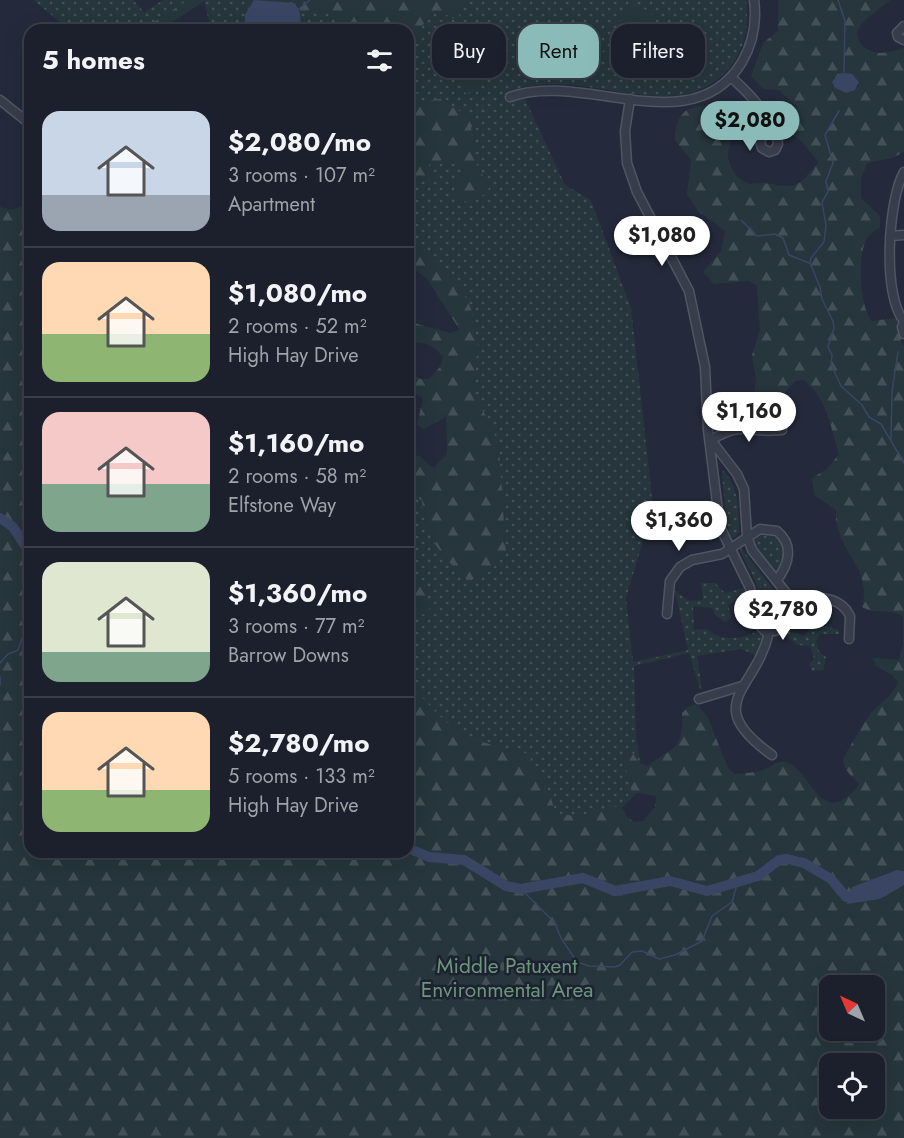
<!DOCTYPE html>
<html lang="en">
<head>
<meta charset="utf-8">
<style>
  :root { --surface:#1b202c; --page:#242834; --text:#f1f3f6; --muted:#a0a3a9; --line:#393e48; --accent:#8bbbb9 }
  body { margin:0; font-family:Jost,sans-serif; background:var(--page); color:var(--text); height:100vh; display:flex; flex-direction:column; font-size:22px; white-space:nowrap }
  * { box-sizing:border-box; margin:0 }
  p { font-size:20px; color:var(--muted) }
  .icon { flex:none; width:33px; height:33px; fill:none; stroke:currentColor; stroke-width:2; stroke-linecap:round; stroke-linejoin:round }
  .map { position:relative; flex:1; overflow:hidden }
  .details { position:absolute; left:24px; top:24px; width:390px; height:834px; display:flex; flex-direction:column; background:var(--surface); border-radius:18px; box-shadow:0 6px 24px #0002,0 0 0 2px var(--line) }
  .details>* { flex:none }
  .guide { position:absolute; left:432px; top:24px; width:381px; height:54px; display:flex; gap:12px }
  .needle { width:39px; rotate:316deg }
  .tools { position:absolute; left:819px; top:975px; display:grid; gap:12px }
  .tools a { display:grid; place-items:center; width:66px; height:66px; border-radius:12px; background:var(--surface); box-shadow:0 6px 24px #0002,0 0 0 2px var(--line); font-size:30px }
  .price { position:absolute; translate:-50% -51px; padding:0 14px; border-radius:21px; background:#fff; color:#222; font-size:20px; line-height:39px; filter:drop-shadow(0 2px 3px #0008) }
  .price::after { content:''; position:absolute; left:50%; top:36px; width:18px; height:14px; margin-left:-9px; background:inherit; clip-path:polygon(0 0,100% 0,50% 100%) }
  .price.active { background:var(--accent); color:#111 }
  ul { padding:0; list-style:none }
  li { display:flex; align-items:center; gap:18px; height:150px; padding:0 18px }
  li+li { border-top:2px solid var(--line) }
  li span { display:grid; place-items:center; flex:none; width:168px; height:120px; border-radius:18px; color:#555 }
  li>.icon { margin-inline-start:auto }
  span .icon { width:72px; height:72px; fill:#fffc; stroke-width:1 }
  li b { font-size:26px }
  h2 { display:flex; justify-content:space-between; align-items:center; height:72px; padding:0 18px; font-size:26px }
  .chip { padding:0 21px; border-radius:18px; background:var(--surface); box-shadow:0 6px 24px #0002,0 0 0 2px var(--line); font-size:21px; line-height:54px }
  .chip.active { background:var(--accent); color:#111 }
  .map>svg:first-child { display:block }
</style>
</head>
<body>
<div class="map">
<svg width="904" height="1138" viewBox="0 0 904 1138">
  <defs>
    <pattern id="grass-dots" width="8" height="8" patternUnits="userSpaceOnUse" patternTransform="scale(1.5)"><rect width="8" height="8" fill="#26363c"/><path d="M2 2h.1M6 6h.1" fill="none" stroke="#435157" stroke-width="1.8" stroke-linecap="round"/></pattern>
    <pattern id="forest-firs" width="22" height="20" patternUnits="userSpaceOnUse" patternTransform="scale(1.5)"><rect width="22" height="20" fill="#26363c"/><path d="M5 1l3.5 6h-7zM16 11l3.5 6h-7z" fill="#435157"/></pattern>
  </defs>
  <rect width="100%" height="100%" fill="#242a3b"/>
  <!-- grass -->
  <path fill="url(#grass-dots)" fill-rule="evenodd" d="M33 0H133L144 12 163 0H193L147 30H70Z
    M204 0H746C749 25 746 50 728 69 677 128 589 69 520 88L565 185 591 200 631 308 653 507 626 598 633 662 688 650 675 591 690 601 703 600 701 583H715L725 593 744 588 746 595 728 605 731 618 725 622 715 615 712 608 693 606 694 630 707 629C722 642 740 640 758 631L762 636 756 655 741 649 697 656 702 689H700L689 653 634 666 636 736 644 786 595 834 904 822V1138H0V223L30 242V852H408V476L463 478 469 429 458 326 442 271 408 250V30H211ZM830 986H874V1030H830ZM830 1064H874V1108H830Z
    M724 471C740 491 738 508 739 532L735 537H731L726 522 722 472Z
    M761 533C785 535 792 554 777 573L760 554 752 537Z
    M741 548 779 597 780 609 774 622 768 623 764 619 756 582 740 551Z
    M814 623 839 630V634H820L816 640 819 652 826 657 823 670 812 671 809 664 814 659 810 646 798 645 781 632 785 629 804 636Z"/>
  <!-- forest -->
  <path fill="url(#forest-firs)" fill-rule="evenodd" d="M188 0H206L160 30H142Z
    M286 0H464L459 16 454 19C432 5 426 17 417 38L408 41V30C393 30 375 33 360 30 340 26 328 0 300 13L298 5Z
    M778 0H890C881 8 868 16 861 25 850 39 866 52 880 53 888 53 897 50 904 48V152L892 158 867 163 861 179V198L880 216V227C875 231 868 235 866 240 857 258 860 305 871 321L897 318 902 326 901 342 904 346V871L897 870 852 887 847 903 880 899 904 885V1138H0V207L12 210 30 203V852H408V679C429 707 449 730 482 742 497 747 513 749 528 754L544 779 556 813 580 817 614 806 623 809 627 817 634 822 643 821 655 807 656 796 632 792 623 758 630 749 639 763 647 766C674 746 683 752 682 713L688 707 697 704 708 718 728 768 735 774C744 773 755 773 763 770 771 768 776 760 785 762 806 766 818 815 842 800 850 795 855 792 859 784 853 778 844 770 843 761 843 757 866 719 871 713 880 703 893 696 898 682L892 675 876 666 873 658 899 660 903 643V616C890 608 875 615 862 607 873 565 833 551 836 510L814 495 812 478 827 469 839 454C830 425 828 401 804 380L795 381 767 413 759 412 752 406 756 381 752 355 760 330 757 286 749 281 714 284 703 272 721 251 725 231 698 211 687 194 691 160 675 140C675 101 702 103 730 112 744 138 713 148 738 177 741 180 746 183 750 184 756 184 762 182 769 184 801 189 798 185 819 162L801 141 786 130 797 107 779 90 763 89 751 76 763 43 778 31ZM833 77 856 78 859 86 846 93 835 88ZM830 986H874V1030H830ZM830 1064H874V1108H830Z
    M481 29 493 34C498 54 483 80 469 94L464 92 462 56 474 31Z
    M408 79 422 102 445 98 453 108 478 119 471 128 475 161 489 187 488 192 476 200 461 202 456 198C453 186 453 179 462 170L460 165 430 161 429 168 436 178 408 180Z
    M408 236 457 278 471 309 478 345 473 392 494 432 499 449 506 552C495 567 487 578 467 580 443 557 423 536 422 501L408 490V455L420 456 425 462 434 468 447 454 446 413 444 418 424 429 417 425 423 398 408 389V371L420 379H429L441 366 443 357C435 345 422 340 408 343V312L416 314 414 323 450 333 460 330 427 279 408 264Z
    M408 571 426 589 431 616 416 613 408 605Z"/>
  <!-- pitch -->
  <path fill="#26363c" d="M635 2 655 17 656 20 638 41 617 24 626 15 625 12 631 3Z
    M583 32 604 46V50L587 71 566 54 574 45 573 41 580 33Z
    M622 35 642 50 643 53 625 74 604 57 613 48 612 45 618 36Z
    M693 64 710 66 708 76 692 74Z"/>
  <!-- water -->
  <path fill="#3a4563" d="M254 0 295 3 300 13 301 30H245V15Z
    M671 59 682 60 679 79 668 77Z
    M844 73 852 74 859 82 855 90 846 93 835 88 832 82 837 74Z
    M897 870 904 871V885L880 899 847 904 852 887Z"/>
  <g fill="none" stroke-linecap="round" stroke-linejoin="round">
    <!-- stream -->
    <path stroke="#3a4563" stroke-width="1.5" d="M838 0 845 21 844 72
      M299 9 310 0
      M839 111 825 135 833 163 826 181 828 192 822 202 826 226 824 242 811 258 810 263 820 287 822 299 833 321 834 328 828 347 832 355 831 364 841 386 862 405 869 417 881 424 904 463
      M741 220 757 236 775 234 783 238 789 255 809 263
      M891 440 892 391 898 352
      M0 663 8 654 18 650 23 636 30 630
      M0 677V685
      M521 889 555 923 561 938 577 962 589 966 615 967 620 965 632 952 642 951 659 959 675 955 702 941 712 916 732 902 738 881"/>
    <!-- river -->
    <path stroke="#3a4563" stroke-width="10" d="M0 518 13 527 30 553
      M408 848 429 857 464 860 506 886 521 889 583 878 615 891 670 881 707 891 758 876 779 860 787 859 804 863 831 879 846 897H861"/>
    <defs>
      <path id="minor" d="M904 26 897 33 898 37 904 40
        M731 77C747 92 768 110 770 134L763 136 760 141 762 148 769 152 775 150 778 144 777 137 770 134
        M510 97C582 70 693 144 742 62 753 43 757 22 754 0
        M630 99 625 131 627 163 637 192 689 291 705 367 708 430 720 527 750 588 758 624 765 631H775C787 622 791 608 787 594L752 550 747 536 744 489 737 474 711 440
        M0 100 30 124
        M904 172C888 200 882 296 904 321
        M890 236 904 235
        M904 322 902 327 904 334
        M711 440C744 420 748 434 782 430
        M789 602C809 596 839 593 850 616L849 639
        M667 614 670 581 680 567 692 560 722 554 760 529 777 531C794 545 789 564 777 580
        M769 632C757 690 699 703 772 755
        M699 699 742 686"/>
    </defs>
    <!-- minor casing -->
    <use href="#minor" stroke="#505563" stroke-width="11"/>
    <!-- minor -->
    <use href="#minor" stroke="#383d4b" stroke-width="8"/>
  </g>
  <g text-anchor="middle" stroke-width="5" stroke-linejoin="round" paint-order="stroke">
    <!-- park labels -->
    <g font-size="21" fill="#6c967c" stroke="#1d2230">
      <text x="507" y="973">Middle Patuxent<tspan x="507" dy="24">Environmental Area</tspan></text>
    </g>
  </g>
</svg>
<div class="tools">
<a><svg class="needle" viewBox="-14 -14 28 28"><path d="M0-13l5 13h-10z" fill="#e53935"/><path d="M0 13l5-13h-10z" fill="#a0a3a9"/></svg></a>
<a><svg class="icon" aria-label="locate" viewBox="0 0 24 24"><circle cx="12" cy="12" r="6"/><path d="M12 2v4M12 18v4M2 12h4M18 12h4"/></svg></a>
</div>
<b class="price active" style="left:750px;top:152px">$2,080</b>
<b class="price" style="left:662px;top:267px">$1,080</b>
<b class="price" style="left:749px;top:443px">$1,160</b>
<b class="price" style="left:679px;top:552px">$1,360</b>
<b class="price" style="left:783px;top:641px">$2,780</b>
<div class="guide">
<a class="chip">Buy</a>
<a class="chip active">Rent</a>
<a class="chip">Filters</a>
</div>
<section class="details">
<h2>5 homes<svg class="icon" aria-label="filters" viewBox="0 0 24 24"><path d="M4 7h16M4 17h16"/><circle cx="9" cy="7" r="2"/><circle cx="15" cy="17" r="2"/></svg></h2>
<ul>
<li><span style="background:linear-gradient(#c9d6e8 70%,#9aa5b1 0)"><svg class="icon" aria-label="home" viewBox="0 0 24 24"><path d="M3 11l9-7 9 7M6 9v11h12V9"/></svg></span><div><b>$2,080/mo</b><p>3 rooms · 107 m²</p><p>Apartment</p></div></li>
<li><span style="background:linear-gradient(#ffd9b3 60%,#8fb573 0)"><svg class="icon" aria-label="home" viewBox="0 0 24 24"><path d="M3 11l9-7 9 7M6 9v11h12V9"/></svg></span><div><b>$1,080/mo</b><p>2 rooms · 52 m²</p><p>High Hay Drive</p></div></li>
<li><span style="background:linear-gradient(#f6c9c9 60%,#7fa58c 0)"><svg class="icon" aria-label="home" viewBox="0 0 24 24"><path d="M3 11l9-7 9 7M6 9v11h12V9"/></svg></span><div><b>$1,160/mo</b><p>2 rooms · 58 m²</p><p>Elfstone Way</p></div></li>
<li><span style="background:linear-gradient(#dfe7d0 75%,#7fa58c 0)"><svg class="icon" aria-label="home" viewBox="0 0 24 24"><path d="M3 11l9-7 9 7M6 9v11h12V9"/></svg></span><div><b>$1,360/mo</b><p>3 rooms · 77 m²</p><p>Barrow Downs</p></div></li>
<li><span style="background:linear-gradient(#ffd9b3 65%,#8fb573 0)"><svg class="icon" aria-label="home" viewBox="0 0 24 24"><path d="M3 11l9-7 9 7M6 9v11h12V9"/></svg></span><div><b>$2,780/mo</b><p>5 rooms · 133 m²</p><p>High Hay Drive</p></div></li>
</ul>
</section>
</div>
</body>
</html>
